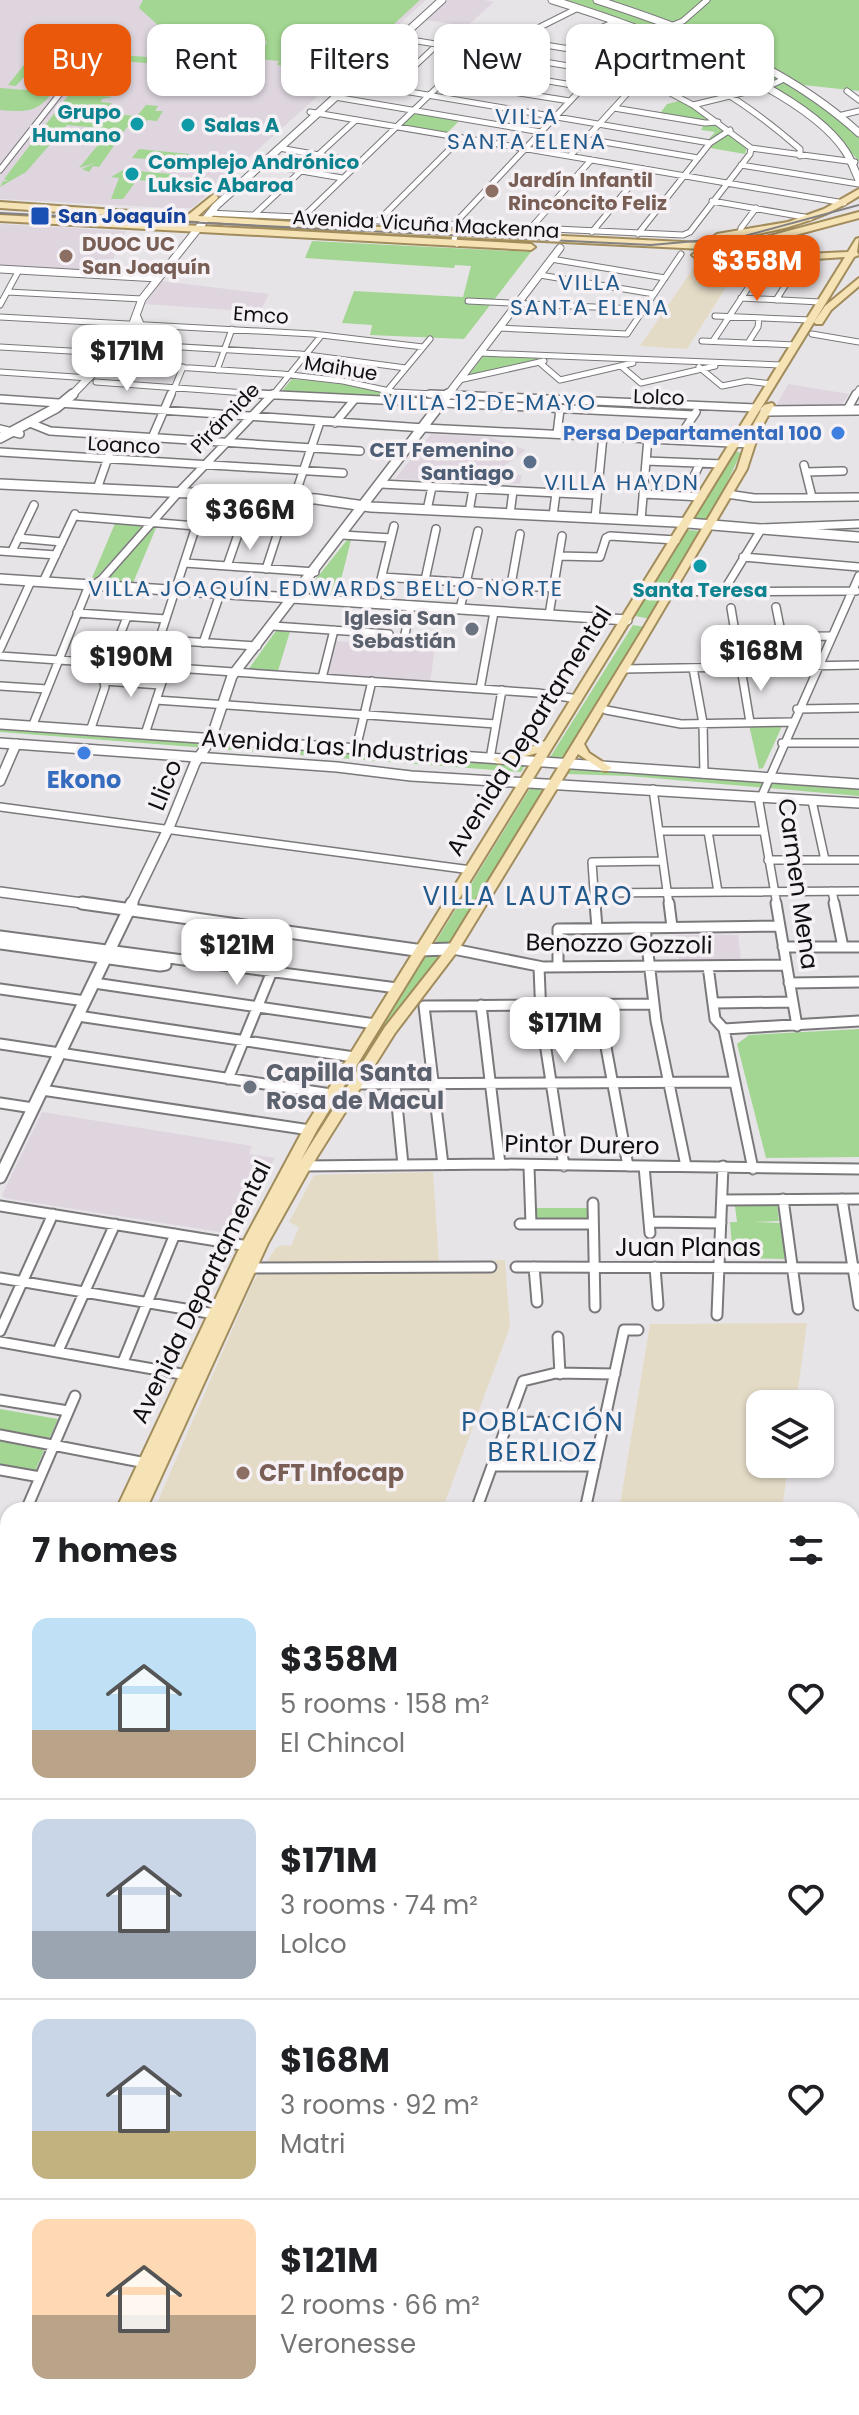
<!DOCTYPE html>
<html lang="en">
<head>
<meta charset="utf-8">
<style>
  :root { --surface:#fff; --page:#f6f6f6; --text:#202124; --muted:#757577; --line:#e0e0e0; --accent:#ea580c }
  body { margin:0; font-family:Poppins,sans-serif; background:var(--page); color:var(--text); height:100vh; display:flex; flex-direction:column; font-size:30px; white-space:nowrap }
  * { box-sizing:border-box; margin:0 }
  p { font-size:26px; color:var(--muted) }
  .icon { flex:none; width:44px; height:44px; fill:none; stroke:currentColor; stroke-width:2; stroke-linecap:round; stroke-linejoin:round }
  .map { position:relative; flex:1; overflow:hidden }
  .sheet { position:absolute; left:0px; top:1502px; width:860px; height:914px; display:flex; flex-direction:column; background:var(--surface); border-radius:24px 24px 0 0; box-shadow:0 2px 6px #0004 }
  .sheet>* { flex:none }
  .hud { position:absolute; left:24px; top:24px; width:812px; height:72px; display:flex; gap:16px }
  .controls { position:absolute; left:746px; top:1390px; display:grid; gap:16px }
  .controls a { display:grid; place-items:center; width:88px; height:88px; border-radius:16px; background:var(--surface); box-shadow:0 2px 6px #0004; font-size:40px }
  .price { position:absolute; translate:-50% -68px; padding:0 18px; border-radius:16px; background:#fff; color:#222; font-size:26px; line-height:52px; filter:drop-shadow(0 2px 4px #0008) }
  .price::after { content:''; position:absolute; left:50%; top:48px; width:24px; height:18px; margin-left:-12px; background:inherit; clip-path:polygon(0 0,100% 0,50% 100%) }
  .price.active { background:var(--accent); color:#fff }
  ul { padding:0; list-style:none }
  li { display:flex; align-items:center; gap:24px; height:200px; padding:0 32px }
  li+li { border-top:2px solid var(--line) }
  li span { display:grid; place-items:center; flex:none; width:224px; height:160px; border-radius:16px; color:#555 }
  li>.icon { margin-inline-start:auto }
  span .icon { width:96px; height:96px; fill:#fffc; stroke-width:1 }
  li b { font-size:34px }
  h2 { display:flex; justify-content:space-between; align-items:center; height:96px; padding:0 32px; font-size:34px }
  .pill { padding:0 28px; border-radius:16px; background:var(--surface); box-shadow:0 2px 6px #0004; font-size:28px; line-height:72px }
  .pill.active { background:var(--accent); color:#fff }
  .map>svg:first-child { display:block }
</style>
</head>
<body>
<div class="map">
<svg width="859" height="2415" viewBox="0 0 859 2415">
  <rect width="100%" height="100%" fill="#e7e4e8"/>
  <!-- built -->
  <path fill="#ded5df" d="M0 0H426L192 208H171L0 199Z
    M448 0H484L494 2 467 26 425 20Z
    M0 224 126 231 107 273 0 266Z
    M161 281 269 294 260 312 145 304Z
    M788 384 849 394 840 407 775 408Z
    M431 434 490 437 526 450 500 469 499 473 522 475 520 484 395 479Z
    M334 641 435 647 430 683 327 676Z
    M676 935H738L741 960H679Z
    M42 1112 252 1146 249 1154 275 1158 233 1234 4 1198 2 1195Z
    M0 1585 8 1587V1709L0 1724Z"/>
  <!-- industrial -->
  <path fill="#e4dbc6" d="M699 260 742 262 687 349 640 346Z
    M433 1172 439 1262 505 1260 510 1327 442 1510H154L253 1282 276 1248 282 1245 291 1246 299 1227 289 1222 314 1175Z
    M807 1323 796 1404H760V1464H788L782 1510H619L650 1324Z
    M852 1709 859 1710V1893L852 1892Z"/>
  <!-- green -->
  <path fill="#a3d692" d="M143 0H420L355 60 314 54 302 64 289 63 287 66 277 65 279 61 257 59 267 42 261 37 159 26 139 8Z
    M557 0H593L666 25 649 31Z
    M604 0H859V91L803 85 758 61Z
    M674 28 743 59 798 89 855 132 859 137V161L833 134 767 88 656 34Z
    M38 47 106 54 103 59 118 60 122 55 198 61 204 55 218 56 208 72 190 70 194 67 121 61 99 93 71 90 86 71H63L85 65 89 61 80 59 83 54 48 52 34 62 41 63 34 65 43 72 23 78 16 86 8 85Z
    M0 88 53 92C37 113 26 112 0 110Z
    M70 93 114 97 102 99 101 102 112 103 100 113 137 116 146 105 158 106 155 111H163L157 121 147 120 141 128 127 127 99 167 93 166 89 172 82 169 95 163 79 168 98 145 93 143 95 140 101 139 110 129 67 125 26 172 0 187 3 181H8L4 179Z
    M683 100 747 147 745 154 710 148 713 143 708 140 715 132 701 130 704 124 633 110 661 112 667 104Z
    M416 111 461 119 446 134 401 126Z
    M139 149 189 154 180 168 145 164 147 159 132 158Z
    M123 170 172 174 166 182 137 180 123 199H111L119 178 111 177Z
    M312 241 531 252 464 339 370 335 372 325 342 323 354 291 463 297 471 266 455 265 454 268 305 258Z
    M484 355 546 358 469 375Z
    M292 379C342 383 390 392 441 394L435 402 281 392Z
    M735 451 741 453 709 520 694 519Z
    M116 521 146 523 96 578H92Z
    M153 528H156L133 583 107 580Z
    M687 530 702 531 650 619 635 616Z
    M347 540H351L337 596 304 594Z
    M633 625 644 627 564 760 549 759Z
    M278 628H291L278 671 248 670Z
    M783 724 763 768 759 769 749 725Z
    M0 727 526 764 521 772 0 732Z
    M572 767 859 785V796L629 776 567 774Z
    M532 785 546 786 450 944 435 943Z
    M425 952 442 953 399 1011 276 1201 359 1056Z
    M859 1029V1157L766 1158 737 1044 749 1035Z
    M735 1206H777L779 1221 754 1222 782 1223 785 1259 733 1258 730 1222H737Z
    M536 1208H589L590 1222H537Z
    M0 1409 58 1419 31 1480 0 1474Z"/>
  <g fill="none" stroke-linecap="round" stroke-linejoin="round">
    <!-- primary-tunnel -->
    <path stroke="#c7c4c8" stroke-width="18" stroke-dasharray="18 9" stroke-linecap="butt" d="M0 1819 8 1805"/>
    <defs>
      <path id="minor-far3" d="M393 37 642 78 693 105 751 148
        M520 41 613 56
        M567 48 584 35 617 21
        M619 49C688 63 747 103 800 149V156
        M505 55 534 30 578 8
        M459 66 584 87
        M444 81 570 101
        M351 82 710 143
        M390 89 438 44
        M847 91 859 100
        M335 97 541 132
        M693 105 767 87 784 79
        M614 108 705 123 718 122
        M310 112 844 203
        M838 116 859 111
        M586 139 698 158
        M279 148 359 162
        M751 148 855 162
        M318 155 356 120
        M570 156 634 86 646 79
        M261 164 342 178
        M741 165 859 184
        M0 170 62 91
        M712 201 810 218
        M209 213 683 235 690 232 750 154 751 148
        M254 215 301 171
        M302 218 475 51
        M378 221 461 138
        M530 229 591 160
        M592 232 644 169
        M638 234 710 143 730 130
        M740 235 741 228 756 208
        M457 244 454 240 458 220 622 46 683 21 707 0
        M551 259 665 278
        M760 269 785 275V286L776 300
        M540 275 654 294
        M8 292 142 299
        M741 298 820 302
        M468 301 659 310
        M0 305 19 270
        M715 316 810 320
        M0 317 313 334 423 347
        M499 328 627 334 681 254
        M812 334 859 342
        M702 341 795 345
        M713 341 764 264 763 258
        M748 343 758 327 759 318
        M132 344 300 354 406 368
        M0 347 122 354
        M480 353 782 365
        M539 362 560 380 633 363
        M114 363 282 374 343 381 394 392 475 396
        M621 366 641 383 715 366
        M699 367 722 386 747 381 771 384
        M217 370 232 329
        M0 372 90 378
        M459 380 544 361
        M96 382 286 396
        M387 391 430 339
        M171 396 183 367
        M272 396 321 336
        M855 396 859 389"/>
      <path id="minor-far2" d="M258 394 694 415
        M430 394 756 408
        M0 399 424 428 751 444
        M847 410 856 394
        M30 423 50 431 360 451
        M335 423 354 400
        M0 429 20 434
        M557 434 560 409
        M152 438 171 394
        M678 439 696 412
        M0 452 343 473
        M646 461 722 464
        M804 465 812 497
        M806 472 843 471
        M381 484 597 495
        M97 489 116 435
        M643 494 702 497
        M727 494 754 498 859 497
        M685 496 700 463
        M294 498 320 422
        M427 510 432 487
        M469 512 473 489
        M510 514 513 491
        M74 516 196 526
        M553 516 556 493
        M595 518 603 436
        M641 520 648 438
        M342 535 391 538
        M18 538 62 542
        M0 551 56 555
        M12 551 34 505
        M559 556 600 557 606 538 610 536 676 540
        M743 557 859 567
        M185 563 315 572
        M227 566 243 520
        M266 569 281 523
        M382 577 554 588
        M425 580 436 529
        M43 582 75 514
        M511 585 520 534
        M673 587 700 592 856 591
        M723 592 762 528 859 524
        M375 604 394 526
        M776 607 782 637
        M731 608 750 722
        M460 609 478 531
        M77 613 166 619
        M549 615 562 536
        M273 626 389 634
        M405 634 411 606
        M120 637 257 646
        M743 637 830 636
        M159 640 199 517
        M203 643 220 594
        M0 649 31 581
        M0 656 538 693 578 699
        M693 668 703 723 704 774
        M623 669 859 665
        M322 678 334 630
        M104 681 161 685
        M0 686 47 689
        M480 689 494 612
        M156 700 496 724
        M797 709 859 708
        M606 710 681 724 792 722
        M32 727 87 590 102 579 178 493 273 394
        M90 731 105 687 103 678 127 617
        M145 734 167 667
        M782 743H859
        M356 749 372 681
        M491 753 502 690
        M653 789 669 905
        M812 801 825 860
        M0 807 471 870
        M659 831H763
        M708 831 718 892
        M768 860H859
        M832 891 835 905
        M594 893 859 891
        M595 905 592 862 663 861
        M777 905 759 802 859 576"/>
      <path id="minor-far1" d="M595 903 597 928
        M669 903 672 927
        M776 903 797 1026
        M834 903 843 947
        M645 928 656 1021 686 1166
        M0 936 397 988
        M0 944 160 966 166 965 165 960
        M783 947H859
        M453 949 543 967 786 965
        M708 966 715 1019 724 1029 753 1169
        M539 967 541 1017 564 1166
        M558 967V929L779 926
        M94 983 375 1024
        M789 983 859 982
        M0 989 85 1001
        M713 1003 793 1002
        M598 1004 628 1166
        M481 1005 500 1164
        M424 1006 654 1004
        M424 1006 443 1165
        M78 1016 354 1057
        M724 1029 859 1021
        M0 1044 331 1094
        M228 1079 288 932
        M355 1084 733 1082
        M395 1084 403 1165
        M42 1090 310 1130
        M0 1103 33 1108
        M304 1166 500 1164 859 1169
        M644 1166 650 1233
        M529 1167 531 1224
        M783 1199 798 1309
        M842 1199 859 1305
        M722 1200 859 1199
        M593 1203 595 1307
        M0 1206 248 1246
        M650 1222 721 1223
        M520 1224H593
        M516 1267 859 1268
        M534 1267 537 1302
        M655 1267 658 1305
        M250 1268 491 1267
        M0 1278 215 1314
        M717 1315 723 1166
        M0 1331 53 1214
        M558 1337 560 1374
        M0 1342 187 1375
        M58 1351 115 1224
        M123 1362 175 1234
        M0 1400 68 1411
        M507 1422 604 1423
        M0 1435 146 1463
        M492 1466H595
        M0 1470 40 1477
        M26 1510 75 1396
        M476 1510 523 1381 556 1373 615 1374
        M585 1510 624 1330H638
        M0 1545 8 1546
        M852 1558H859"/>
      <path id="minor" d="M852 1665 859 1666
        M0 1931 8 1921
        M852 2013 859 2014
        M0 2090 8 2075
        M0 2128 8 2130
        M852 2150 859 2152
        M0 2204 8 2206
        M852 2235 859 2237
        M0 2283 8 2285
        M852 2344 859 2348
        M0 2378 8 2380
        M113 2408 138 2415
        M495 2408 525 2415
        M791 2408 804 2415
        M590 2415 592 2408"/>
      <path id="tertiary-far3" d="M0 269 158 278
        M130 346 142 329 137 317
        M71 396 128 337 142 299 216 206 442 0
        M447 396 560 248"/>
      <path id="tertiary-far2" d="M765 411 859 410
        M0 438 56 408 73 394
        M0 484 316 499 371 507 676 522 859 537
        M0 579 627 620
        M0 781 16 744
        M0 892 97 905
        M131 905 170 825 195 763 211 739 232 676 448 394"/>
      <path id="tertiary-far1" d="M82 903 416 950 453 949
        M0 1177 132 903"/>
      <path id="tertiary" d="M370 2415 372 2408
        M858 2415 859 2412"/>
      <path id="secondary-far1" d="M552 0C627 23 804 85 846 152 851 160 855 171 859 180
        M597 0C690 30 786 66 859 133"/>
      <path id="secondary" d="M0 724 859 784
        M0 743 337 767 411 776 859 803"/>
      <path id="primary" d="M859 189V196C816 224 767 234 717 240L713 237 717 234 788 222 824 209Z
        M214 194 218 197 217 199 198 216 360 226 703 243 762 238 859 212V218L762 244 703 249 360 232 0 208V202L188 215Z
        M0 215 531 244 535 247 531 250 0 221Z
        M859 238 857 252 859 255 854 257 317 1130 301 1160 385 1027 448 947 643 629 737 469 749 432 764 405 772 403 774 405 759 432 747 469 584 744 589 753 612 768 606 771 602 770 578 754 459 949 395 1033 310 1168 268 1243 146 1510H116L237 1253 303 1130 537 753 499 763 493 760 495 758 524 750 545 741 845 257 785 261 696 258 692 255 696 252 785 255 848 252 856 239Z
        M859 278V286L831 310 822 324H816L814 322 825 306Z
        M8 1731 6 1760 0 1762 2 1733Z
        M8 1767 6 1796 0 1798 2 1769Z
        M0 1807 8 1808V1824L0 1823Z
        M8 1824V1865L0 1864V1829Z
        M852 1895 859 1896V1912L852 1911Z
        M852 1935 859 1936V1952L852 1951Z"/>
    </defs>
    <!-- minor-far3 casing -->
    <use href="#minor-far3" stroke="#7b787c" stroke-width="7"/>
    <!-- minor-far2 casing -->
    <use href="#minor-far2" stroke="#7b787c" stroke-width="10"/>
    <!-- minor-far1 casing -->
    <use href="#minor-far1" stroke="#7b787c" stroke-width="13"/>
    <!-- minor casing -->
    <use href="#minor" stroke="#7b787c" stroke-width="16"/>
    <!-- tertiary-far3 casing -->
    <use href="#tertiary-far3" stroke="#7b787c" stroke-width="9"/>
    <!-- tertiary-far2 casing -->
    <use href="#tertiary-far2" stroke="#7b787c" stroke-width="12"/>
    <!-- tertiary-far1 casing -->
    <use href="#tertiary-far1" stroke="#7b787c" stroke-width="15"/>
    <!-- tertiary casing -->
    <use href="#tertiary" stroke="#7b787c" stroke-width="18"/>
    <!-- secondary-far1 casing -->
    <use href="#secondary-far1" stroke="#7b787c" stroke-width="9"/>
    <!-- secondary casing -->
    <use href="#secondary" stroke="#7b787c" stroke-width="12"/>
    <!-- primary casing -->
    <use href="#primary" stroke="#a18c5c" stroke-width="4"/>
    <!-- minor-far3 -->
    <use href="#minor-far3" stroke="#fff" stroke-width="5"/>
    <!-- minor-far2 -->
    <use href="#minor-far2" stroke="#fff" stroke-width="7"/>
    <!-- minor-far1 -->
    <use href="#minor-far1" stroke="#fff" stroke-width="9"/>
    <!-- minor -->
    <use href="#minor" stroke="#fff" stroke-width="12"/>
    <!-- tertiary-far3 -->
    <use href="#tertiary-far3" stroke="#fff" stroke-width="7"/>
    <!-- tertiary-far2 -->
    <use href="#tertiary-far2" stroke="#fff" stroke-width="9"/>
    <!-- tertiary-far1 -->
    <use href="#tertiary-far1" stroke="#fff" stroke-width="11"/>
    <!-- tertiary -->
    <use href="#tertiary" stroke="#fff" stroke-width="14"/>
    <!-- secondary-far1 -->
    <use href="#secondary-far1" stroke="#fff" stroke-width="7"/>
    <!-- secondary -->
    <use href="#secondary" stroke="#fff" stroke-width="9"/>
    <!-- primary -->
    <use href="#primary" fill="#f5e2b5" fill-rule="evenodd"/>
    <!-- rail -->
    <path stroke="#838184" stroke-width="2" d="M0 213 651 245 741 237 859 205"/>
  </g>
  <!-- markers -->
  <g fill="#0f9aa8" stroke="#f5f1f5" stroke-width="3">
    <circle cx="137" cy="124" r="8"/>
    <circle cx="188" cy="125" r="8"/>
    <circle cx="132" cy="174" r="8"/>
    <circle cx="700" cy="566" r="8"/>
  </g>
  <g fill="#8d6e63" stroke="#f5f1f5" stroke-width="3">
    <circle cx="492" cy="191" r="8"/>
    <circle cx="66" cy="256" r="8"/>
    <circle cx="243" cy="1473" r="8"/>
  </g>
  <rect fill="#1a4fb4" stroke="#f5f1f5" stroke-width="3" x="30" y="206" width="20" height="20" rx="4"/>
  <g fill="#3f7fe0" stroke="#f5f1f5" stroke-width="3">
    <circle cx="838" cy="433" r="8"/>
    <circle cx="84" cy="753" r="8"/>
  </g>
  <circle fill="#5c6f8a" stroke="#f5f1f5" stroke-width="3" cx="530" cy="462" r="8"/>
  <g fill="#6b7280" stroke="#f5f1f5" stroke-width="3">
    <circle cx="472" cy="629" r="8"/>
    <circle cx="250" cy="1087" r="8"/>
  </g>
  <g text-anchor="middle" stroke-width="7" stroke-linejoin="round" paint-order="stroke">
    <!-- far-culture labels -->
    <g font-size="20" font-weight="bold" fill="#0d838f" stroke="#f5f1f5" text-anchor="start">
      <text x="121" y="119" text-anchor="end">Grupo<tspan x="121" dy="23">Humano</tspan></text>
      <text x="204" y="132">Salas A</text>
      <text x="148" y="169">Complejo Andrónico<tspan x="148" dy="23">Luksic Abaroa</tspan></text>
      <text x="700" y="597" text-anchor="middle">Santa Teresa</text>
    </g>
    <!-- far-education labels -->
    <g font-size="20" font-weight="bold" fill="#785e54" stroke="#f5f1f5" text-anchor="start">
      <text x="508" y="187">Jardín Infantil<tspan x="508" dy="23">Rinconcito Feliz</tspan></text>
      <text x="82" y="251">DUOC UC<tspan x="82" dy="23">San Joaquín</tspan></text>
    </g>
    <!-- far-transit labels -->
    <g font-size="20" font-weight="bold" fill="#164399" stroke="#f5f1f5" text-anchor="start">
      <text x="58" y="223">San Joaquín</text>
    </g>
    <!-- far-street labels -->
    <g font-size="20" fill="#111011" stroke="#f5f1f5">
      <text transform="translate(426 224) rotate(3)" y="7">Avenida Vicuña Mackenna</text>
      <text transform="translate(261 315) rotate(4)" y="7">Emco</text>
      <text transform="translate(341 368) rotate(9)" y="7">Maihue</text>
      <text transform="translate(659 397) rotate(2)" y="7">Lolco</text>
      <text transform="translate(225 418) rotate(-46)" y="7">Pirámide</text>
      <text transform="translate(124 445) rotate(3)" y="7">Loanco</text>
    </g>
    <!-- far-shop labels -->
    <g font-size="20" font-weight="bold" fill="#366cbe" stroke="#f5f1f5" text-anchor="end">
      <text x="822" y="440">Persa Departamental 100</text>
    </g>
    <!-- far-service labels -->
    <g font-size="20" font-weight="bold" fill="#4e5e75" stroke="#f5f1f5" text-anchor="end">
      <text x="514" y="457">CET Femenino<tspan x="514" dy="23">Santiago</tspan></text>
    </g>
    <!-- far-worship labels -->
    <g font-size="20" font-weight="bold" fill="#5b616d" stroke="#f5f1f5" text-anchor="end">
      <text x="456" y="625">Iglesia San<tspan x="456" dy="23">Sebastián</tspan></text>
    </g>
    <!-- far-neighbourhood labels -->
    <g font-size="22" letter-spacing="2" fill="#21598b" stroke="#f5f1f5">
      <text x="527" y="124">VILLA<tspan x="527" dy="25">SANTA ELENA</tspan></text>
      <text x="590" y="290">VILLA<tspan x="590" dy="25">SANTA ELENA</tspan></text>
      <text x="490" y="410">VILLA 12 DE MAYO</text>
      <text x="622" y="490">VILLA HAYDN</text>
      <text x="326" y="596">VILLA JOAQUÍN EDWARDS BELLO NORTE</text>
    </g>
    <!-- street labels -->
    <g font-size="24" fill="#111011" stroke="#f5f1f5">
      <text transform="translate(529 731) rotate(-58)" y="8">Avenida Departamental</text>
      <text transform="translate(335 747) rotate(4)" y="8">Avenida Las Industrias</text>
      <text transform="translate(165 785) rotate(-68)" y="8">Llico</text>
      <text transform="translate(798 884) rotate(82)" y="8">Carmen Mena</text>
      <text transform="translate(619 944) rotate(1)" y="8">Benozzo Gozzoli</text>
      <text transform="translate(582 1145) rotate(1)" y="8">Pintor Durero</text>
      <text x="688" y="1256">Juan Planas</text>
      <text transform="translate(201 1292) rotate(-64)" y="8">Avenida Departamental</text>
    </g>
    <!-- shop labels -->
    <g font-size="24" font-weight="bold" fill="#366cbe" stroke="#f5f1f5">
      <text x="84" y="788">Ekono</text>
    </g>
    <!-- worship labels -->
    <g font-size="24" font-weight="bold" fill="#5b616d" stroke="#f5f1f5" text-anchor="start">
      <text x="266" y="1081">Capilla Santa<tspan x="266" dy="28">Rosa de Macul</tspan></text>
    </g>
    <!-- education labels -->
    <g font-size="24" font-weight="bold" fill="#785e54" stroke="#f5f1f5" text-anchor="start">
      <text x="259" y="1481">CFT Infocap</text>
    </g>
    <!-- neighbourhood labels -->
    <g font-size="26" letter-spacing="2" fill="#21598b" stroke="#f5f1f5">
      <text x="528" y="905">VILLA LAUTARO</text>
      <text x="543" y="1431">POBLACIÓN<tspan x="543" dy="30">BERLIOZ</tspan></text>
    </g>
  </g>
</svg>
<div class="controls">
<a><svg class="icon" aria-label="layers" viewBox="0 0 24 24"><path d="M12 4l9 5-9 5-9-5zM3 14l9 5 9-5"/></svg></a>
</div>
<b class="price active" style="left:757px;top:303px">$358M</b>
<b class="price" style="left:127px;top:393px">$171M</b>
<b class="price" style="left:250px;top:552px">$366M</b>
<b class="price" style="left:761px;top:693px">$168M</b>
<b class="price" style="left:131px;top:699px">$190M</b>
<b class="price" style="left:237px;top:987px">$121M</b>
<b class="price" style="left:565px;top:1065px">$171M</b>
<div class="hud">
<a class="pill active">Buy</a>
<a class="pill">Rent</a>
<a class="pill">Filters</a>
<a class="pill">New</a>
<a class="pill">Apartment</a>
</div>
<section class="sheet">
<h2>7 homes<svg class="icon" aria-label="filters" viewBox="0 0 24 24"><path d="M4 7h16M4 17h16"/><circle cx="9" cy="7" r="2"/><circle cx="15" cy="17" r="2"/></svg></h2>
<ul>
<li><span style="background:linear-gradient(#bfe0f5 70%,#b9a48a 0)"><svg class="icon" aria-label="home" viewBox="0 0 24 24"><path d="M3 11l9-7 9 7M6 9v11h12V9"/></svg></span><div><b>$358M</b><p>5 rooms · 158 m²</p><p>El Chincol</p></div><svg class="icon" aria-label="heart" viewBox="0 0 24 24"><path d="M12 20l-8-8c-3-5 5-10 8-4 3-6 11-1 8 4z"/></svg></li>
<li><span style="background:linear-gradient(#c9d6e8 70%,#9aa5b1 0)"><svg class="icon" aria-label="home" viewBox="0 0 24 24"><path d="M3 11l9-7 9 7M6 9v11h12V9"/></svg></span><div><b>$171M</b><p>3 rooms · 74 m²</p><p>Lolco</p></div><svg class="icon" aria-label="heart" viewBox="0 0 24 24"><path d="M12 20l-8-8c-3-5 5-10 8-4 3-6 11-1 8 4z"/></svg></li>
<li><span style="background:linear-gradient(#c9d6e8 70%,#c2b280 0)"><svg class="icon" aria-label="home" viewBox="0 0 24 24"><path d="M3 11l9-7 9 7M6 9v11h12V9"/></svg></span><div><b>$168M</b><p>3 rooms · 92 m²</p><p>Matri</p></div><svg class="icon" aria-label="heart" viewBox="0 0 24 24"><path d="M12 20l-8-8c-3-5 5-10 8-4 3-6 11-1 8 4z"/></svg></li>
<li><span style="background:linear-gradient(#ffd9b3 60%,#b9a48a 0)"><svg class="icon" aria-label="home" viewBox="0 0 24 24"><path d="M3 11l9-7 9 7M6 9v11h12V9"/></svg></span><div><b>$121M</b><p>2 rooms · 66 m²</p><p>Veronesse</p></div><svg class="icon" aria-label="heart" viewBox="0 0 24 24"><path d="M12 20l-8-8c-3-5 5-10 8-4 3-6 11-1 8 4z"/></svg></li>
</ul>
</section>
</div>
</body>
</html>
